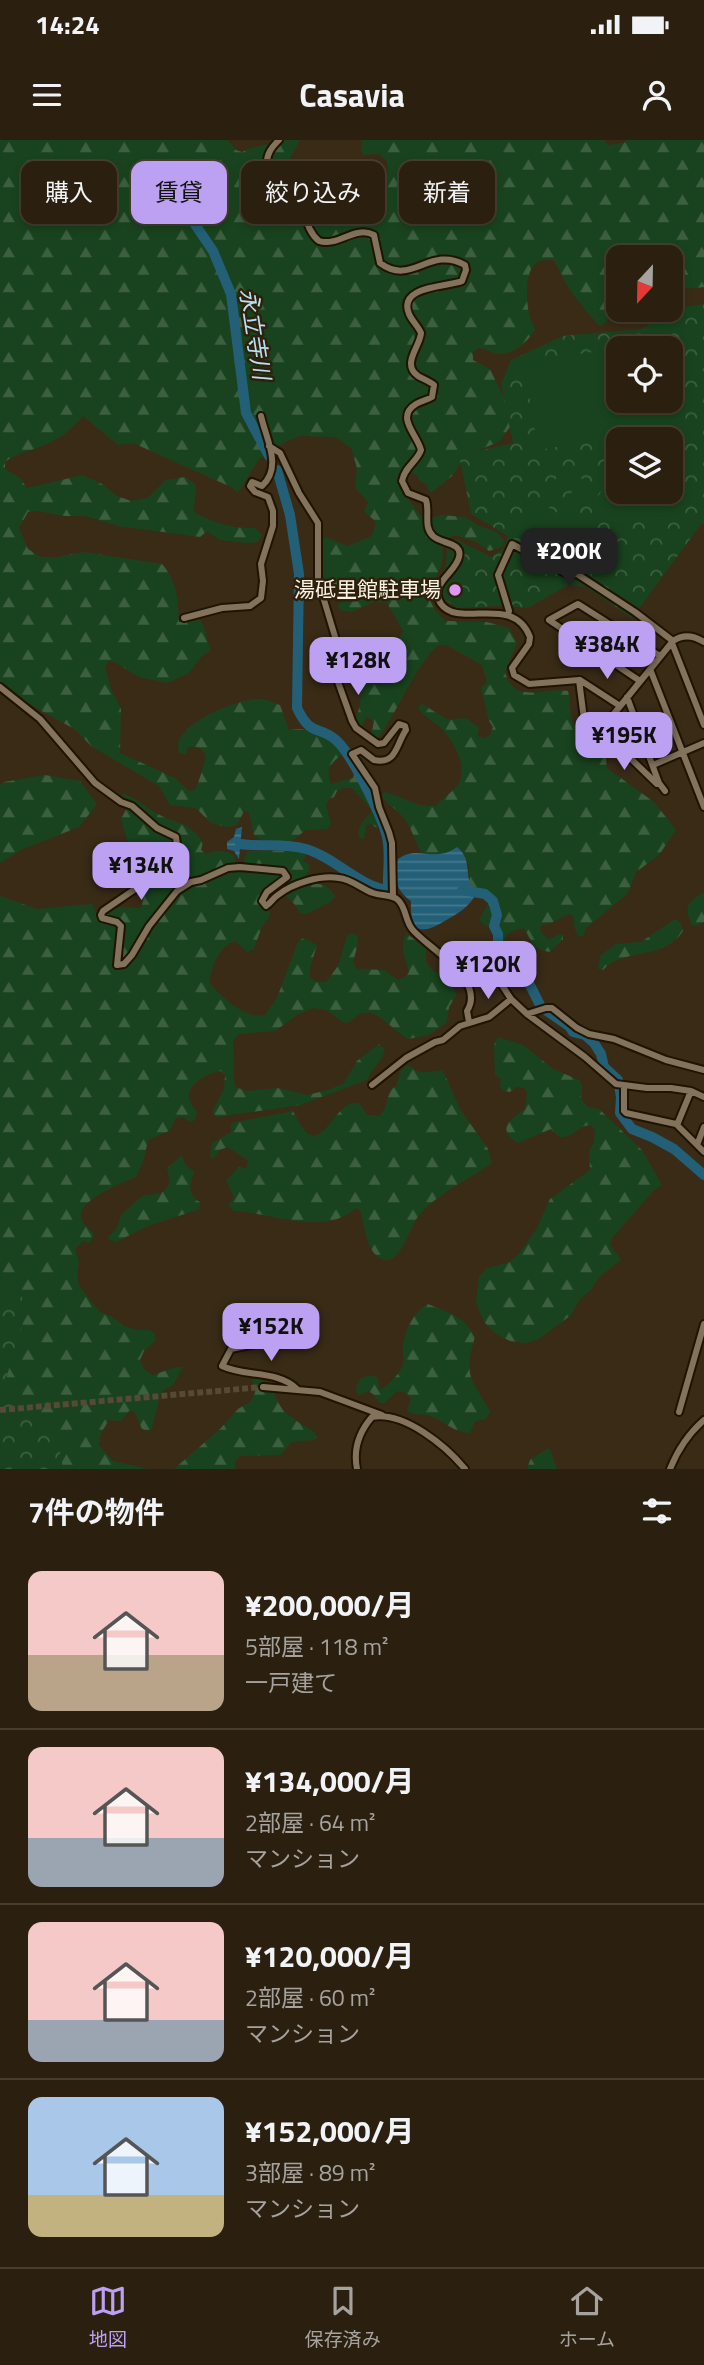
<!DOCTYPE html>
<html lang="ja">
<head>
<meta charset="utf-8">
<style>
  :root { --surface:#2b2010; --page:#332819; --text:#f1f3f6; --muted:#a6a39f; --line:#473e30; --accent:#bca0f2 }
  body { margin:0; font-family:"Titillium Web","Noto Sans JP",sans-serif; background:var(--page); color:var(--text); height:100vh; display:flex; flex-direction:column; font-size:26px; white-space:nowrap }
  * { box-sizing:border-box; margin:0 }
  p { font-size:23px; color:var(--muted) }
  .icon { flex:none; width:38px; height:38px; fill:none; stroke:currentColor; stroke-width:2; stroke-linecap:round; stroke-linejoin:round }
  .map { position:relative; height:1329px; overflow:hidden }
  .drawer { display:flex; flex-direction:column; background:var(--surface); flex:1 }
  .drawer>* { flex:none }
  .banner { position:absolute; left:21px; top:21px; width:663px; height:63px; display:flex; gap:14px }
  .needle { width:46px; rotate:202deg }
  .tools { position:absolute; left:606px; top:105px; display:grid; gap:14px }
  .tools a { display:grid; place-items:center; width:77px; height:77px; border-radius:14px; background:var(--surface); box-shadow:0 4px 10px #0003,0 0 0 2px var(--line); font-size:35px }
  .price { position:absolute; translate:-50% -60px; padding:0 16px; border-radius:14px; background:var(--accent); color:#111; font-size:23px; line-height:46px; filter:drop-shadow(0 2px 4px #0008) }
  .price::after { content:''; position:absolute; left:50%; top:42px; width:21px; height:16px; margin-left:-10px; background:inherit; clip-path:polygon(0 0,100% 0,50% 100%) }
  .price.selected { background:#222; color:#fff }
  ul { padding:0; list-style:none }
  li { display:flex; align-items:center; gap:21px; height:175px; padding:0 28px }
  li+li { border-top:2px solid var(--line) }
  li span { display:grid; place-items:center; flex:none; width:196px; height:140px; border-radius:14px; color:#555 }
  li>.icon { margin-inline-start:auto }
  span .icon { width:84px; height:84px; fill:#fffc; stroke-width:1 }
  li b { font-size:30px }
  h2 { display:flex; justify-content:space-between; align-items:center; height:84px; padding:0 28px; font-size:30px }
  .tag { padding:0 24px; border-radius:14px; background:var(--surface); box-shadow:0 4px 10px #0003,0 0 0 2px var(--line); font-size:24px; line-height:63px }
  .tag.selected { background:var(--accent); color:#111 }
  .status { display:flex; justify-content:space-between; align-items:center; height:49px; padding:0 35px; background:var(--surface); direction:ltr }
  .status svg { height:19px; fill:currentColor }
  header { display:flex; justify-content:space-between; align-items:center; height:91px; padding:0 28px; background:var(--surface); font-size:32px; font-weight:700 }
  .menu { display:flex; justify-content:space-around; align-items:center; height:98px; border-top:2px solid var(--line); background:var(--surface); font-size:19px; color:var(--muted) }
  .menu a { display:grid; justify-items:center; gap:4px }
  .menu .selected { color:var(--accent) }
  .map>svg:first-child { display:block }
</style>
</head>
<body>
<div class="status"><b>14:24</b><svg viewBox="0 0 49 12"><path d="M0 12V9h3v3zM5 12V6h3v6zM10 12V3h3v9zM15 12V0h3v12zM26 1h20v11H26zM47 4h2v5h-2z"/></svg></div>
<header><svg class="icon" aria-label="menu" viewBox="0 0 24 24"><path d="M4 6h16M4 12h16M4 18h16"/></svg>Casavia<svg class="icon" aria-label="person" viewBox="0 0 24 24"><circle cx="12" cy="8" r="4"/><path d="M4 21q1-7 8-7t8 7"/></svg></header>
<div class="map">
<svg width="704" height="1329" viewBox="0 0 704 1329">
  <defs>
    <pattern id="forest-firs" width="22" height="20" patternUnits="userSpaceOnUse" patternTransform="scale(1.75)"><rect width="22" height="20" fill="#19431e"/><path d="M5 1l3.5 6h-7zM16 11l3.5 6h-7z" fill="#3b5f3f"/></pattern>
    <pattern id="park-crowns" width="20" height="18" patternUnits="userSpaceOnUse" patternTransform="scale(1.75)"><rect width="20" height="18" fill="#19431e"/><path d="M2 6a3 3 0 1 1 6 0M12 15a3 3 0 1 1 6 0" fill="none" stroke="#3b5f3f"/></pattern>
    <pattern id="water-rules" width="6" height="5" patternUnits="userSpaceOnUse" patternTransform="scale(1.75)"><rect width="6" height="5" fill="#236078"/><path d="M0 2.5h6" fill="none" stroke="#44778b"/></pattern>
  </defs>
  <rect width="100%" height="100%" fill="#392b16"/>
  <!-- forest -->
  <path fill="url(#forest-firs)" d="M0 0H227L236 10 242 12 248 9 286 0H300L291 16 289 27C300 31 313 24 327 27 345 31 366 44 385 39L388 33 387 21 379 14 364 15 361 10 362 0H605L607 5 624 3 626 0H704V147C690 149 681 150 670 140V117H645L629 113 611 117C612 137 622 175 600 186 595 182 574 156 570 150 563 140 561 130 553 120 547 120 541 119 536 123 522 134 526 176 535 189 529 202 509 218 494 213 488 211 485 208 478 208L473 212V220L490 229 505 260 510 287 499 302 466 315 452 336 432 352 429 351 427 345 420 341 417 335 407 331 400 340V347L420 375 427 380 441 375 465 377 479 386 497 392 504 401 502 407 489 411 476 402 456 395 449 398 442 407C449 439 408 448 446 481L487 482 509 488 517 503 505 532C514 566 545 546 568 551 572 565 566 585 583 592 592 596 595 594 604 601L607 628 654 662 676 690 659 715 636 732 628 753 586 788 583 796H578L574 786V777L569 774 551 783 542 785 540 788 541 793 549 800 559 794 563 795V800L549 812 535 808 524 788 509 792 504 801 515 811 513 815 499 804 498 787 485 786 479 779 490 761 487 752 471 748 468 742 469 725 457 707C444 716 435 717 421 712 414 700 412 687 402 676 396 668 386 665 382 656L384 652 389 653 420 665 436 666C443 658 451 653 457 646 470 630 454 602 443 590 435 581 423 577 418 567L422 564 448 580 466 578 479 588 477 596 484 598 490 595 493 587 489 581 481 548 487 542 482 525 446 505H438C412 530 400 569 378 598L371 596 374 581 367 577 360 587 355 581C366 554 358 538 369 512L397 502 403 491 387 463 374 462 352 472 339 470 338 465 351 454 346 445H327L320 437 323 410 320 402 326 397 347 406 372 396 376 382 364 371 368 362 355 348 357 328 351 308 335 297 300 296 285 302 259 319 238 353 231 347 133 303 118 305 83 276C73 288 61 298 47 304 33 311 17 312 5 322V329L20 338 27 348 83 335 102 344 117 356 131 361 148 358 166 340 185 337 196 345 194 372C211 383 236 389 255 388L262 395 258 402 247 403 220 400 207 391 200 397 118 386 86 376H65L37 371 28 372 19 388 28 409 41 417H58L84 412 162 424C177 441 178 459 179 482L200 480C207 489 205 500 211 510L201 517 189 533 167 543 139 537 114 522 108 521 105 527 111 549 121 569 120 613 175 638 189 651 195 650C199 642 204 625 206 616 202 607 197 606 188 607L186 614H180C166 587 238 558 259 559 266 559 274 563 280 565L289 590C314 586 321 594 342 606L344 612C333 623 324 626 331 644L353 638 354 633 349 624 350 621 353 622 361 632 380 680 377 688 370 684 366 685 364 699 359 698C357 686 363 680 371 673V669L352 648H343L337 651 334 657 329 659 326 665 331 684 327 689 306 690 293 700 283 704 264 701 254 696 249 672 244 671 237 685 226 687 211 683 196 668 170 665 159 646 91 606 76 590 0 548Z
    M45 635 80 641 97 664 79 687 23 709 0 723V645L4 642Z
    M122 653C136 658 144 666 156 673 177 685 187 680 203 702L201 710 206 714C216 710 224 710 234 715L236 730H244V719L248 711 300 710 307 713 303 721 309 724 310 729 305 737 309 745C323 742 327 745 335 756L330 762 306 774 300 773C293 761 289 757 278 752L267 760 270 775 261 789 254 809 247 812 235 801C218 807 212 826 209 842 220 856 246 880 265 875L277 858 298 802 303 798 317 805 310 828V838L317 842H326L338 826 347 796 352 793 357 796 358 804 353 822 357 829 384 830 398 840 405 837 409 832 403 811 404 797 407 794 426 808V822L433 831 442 835 457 854 449 867 447 882 429 895 408 899C388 888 371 857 350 882L345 883 326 870 313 868 297 875 275 891 239 894 233 901C234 916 233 932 235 947L247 951 278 948 307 955 328 950 344 943 357 921 379 904 385 909C382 922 372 928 367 940L300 965 217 977 213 974V970L224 949 225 935 221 931C209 933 189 942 189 956 189 962 194 967 197 973L195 980 190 982 183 977 176 978 169 991 148 1000 144 1019 136 1037C124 1042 71 1062 82 1081 85 1086 91 1090 94 1094L90 1103 83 1101 75 1109 79 1122 77 1132 79 1146 100 1172 111 1176 124 1186 137 1190H149L155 1194V1201L144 1211 140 1220 144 1229 152 1235C162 1233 174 1225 183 1227L173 1245 161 1252 152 1288 148 1291 142 1289 134 1271H129L121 1281 109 1280 101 1293 99 1305 113 1321 147 1329H0V1189L4 1158 0 1162V756L37 769 92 764 97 775 120 767 141 768 146 749 138 737 121 679 130 662 123 659Z
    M704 752V782L698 786 692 785C684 766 686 764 704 752Z
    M675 779 681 783 683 791C664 821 624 807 603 830L598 829 600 816 616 804 641 802Z
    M498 897 523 905 553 929 579 940 582 945 581 959 588 967 599 969 642 1010 662 1045 654 1050 612 1098 610 1105 621 1120 599 1137 591 1150 580 1159 570 1176 537 1200 525 1203 510 1201 496 1194 485 1183 480 1173 476 1162 479 1137 487 1128 508 1123 519 1114 537 1088 550 1059 590 1030 589 1011 594 1002 595 990 591 985C578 985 575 998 559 997L551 989 518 1003C495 989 511 979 525 969L527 952 524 948 516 947 510 952 504 951 500 946 501 939 495 935 494 905Z
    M406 925C412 927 415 931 421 932 429 934 434 929 443 931L460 969 488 1009 492 1023C468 1040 434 1055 417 1078 409 1090 401 1121 386 1120 366 1118 365 1084 360 1070L356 1068C324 1097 272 1073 234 1071L228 1066 234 1057 226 1041 239 1027 246 1029 248 1021 228 1007 219 1010 214 1019 210 1017 212 1003 231 992V983L293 971C322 1033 330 958 359 963L367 975 380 976 385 968 390 950 396 946 401 930Z
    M182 1015 185 1024 194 1032C190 1042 187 1056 200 1062V1069L148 1086 116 1102 109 1100 108 1097 117 1088 121 1075 142 1056C156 1052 162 1059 170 1041L167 1028Z
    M428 1164C447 1172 466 1177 475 1197 463 1236 471 1238 490 1271L486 1279 475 1281 470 1293C452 1292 446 1282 431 1276 423 1273 415 1276 407 1271L411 1259C408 1253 403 1252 397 1251L384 1263H380L373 1254 368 1251 358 1256 356 1249 359 1240C366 1236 371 1234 378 1238L379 1249 384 1248C390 1242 399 1235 402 1227 405 1221 402 1212 403 1205 405 1190 415 1170 428 1164Z
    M257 1239C276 1243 274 1261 285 1272 293 1279 304 1286 314 1292L317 1297 314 1300 292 1302 280 1315 240 1316 235 1322V1329H174L220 1289 238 1269 251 1261 255 1253 252 1240Z
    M546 1309H550L557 1329H527L530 1320Z"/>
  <!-- park -->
  <path fill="url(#park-crowns)" fill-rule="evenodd" d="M704 164V384H701L632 478 586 447 568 445 528 468 500 466 458 468 433 453 446 427 447 409 455 399 491 417 504 409 508 396 471 374 459 315 513 303 501 244 511 220 563 196 641 189 685 167ZM618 208H670V261H618ZM618 299H670V352H618Z
    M14 1154 22 1157 27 1169 3 1249 58 1300 63 1329H0V1162Z"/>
  <!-- pitch -->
  <path fill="#19431e" d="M662 201 663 208H618V261H670V249L676 287 538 310 524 223Z
    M618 326V352H670V340L675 369 671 374 616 384 591 367Z
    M564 327 577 336 566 352 553 343Z
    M581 338 595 347 584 364 570 355Z
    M540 362 605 403 585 434 520 393Z"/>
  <!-- water -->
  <path fill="url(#water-rules)" d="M242 687 239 719 234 711 227 709V702L234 697 236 689Z
    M457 707C475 721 461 741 477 752 470 767 457 774 443 782 418 797 410 789 411 761 396 750 393 739 398 719 419 704 433 724 457 707Z"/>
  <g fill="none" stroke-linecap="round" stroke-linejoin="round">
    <!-- river -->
    <path stroke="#236078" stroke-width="10" d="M192 80 213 111 231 154 246 273 269 316
      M277 330 290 375 299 434 297 568C312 599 319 584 337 601 352 615 382 676 387 697 391 714 387 734 388 750
      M240 704C262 707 285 703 306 709 334 717 360 747 388 750
      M462 750 485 754 493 761 497 775 494 786 498 794V805L509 817 519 823 541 867 569 886 573 892 585 895 594 903 601 914 604 927 618 940 621 957 620 973 632 989 652 997 674 1009 704 1035"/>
    <!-- minor-tunnel -->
    <path stroke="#564935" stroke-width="6" stroke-dasharray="6 3" stroke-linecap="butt" d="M0 1270 263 1247"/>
    <defs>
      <path id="minor" d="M279 0C272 7 266 14 267 25 270 40 286 42 294 52 307 66 303 88 319 101 339 107 354 85 374 95L380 123C412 147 429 105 465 125L466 130 462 141C449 147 397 145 409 174 412 181 418 186 421 193 420 207 401 224 418 236 423 239 429 241 434 245L432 257C427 260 421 261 416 264 395 277 417 294 421 310 417 322 405 326 402 341L408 353 426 360C430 372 423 387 433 396 441 404 463 402 459 417 456 433 428 444 441 464 459 489 513 453 530 497L529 504 512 528 514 535 529 544 579 540 584 579 594 586H604L673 501C683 494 693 495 704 502
        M269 306 280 313 299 353 318 383V440L336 500 331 518 332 525 352 581 356 588 378 604 384 603 399 584 405 586 406 590C396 604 397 625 374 620L361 610 352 614 375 648 379 667 389 692 392 703 393 757
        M508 475 509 471 498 435 512 404 569 435 577 434 635 472 673 501
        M184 478 222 468 250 466 261 458 263 441 261 424 273 386V371L268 357 255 352 250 346 252 342 262 346C283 327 266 299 261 276
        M672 503 704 585
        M650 529 704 667
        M580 540 620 566
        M640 541 549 480 578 464 660 516
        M0 547 40 579 95 643 121 662 132 666 157 688 176 697 177 705 174 709 141 745 103 771 101 775 102 778 117 782 121 786 117 825 124 824 132 815 149 786 177 751 191 742 201 740 228 728 240 727 283 731 287 737 267 752 262 761 266 766C271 763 273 758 278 755 293 743 320 735 339 738 351 739 362 749 373 753 381 756 392 754 398 760 406 767 405 780 412 789 427 808 487 839 467 871L469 882
        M627 557 659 643 665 651
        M604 586 625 613 657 644 659 643
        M653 625 704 603
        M458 808 475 824 498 839 511 859 527 874 585 917 616 944 647 948H671L691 951 704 957
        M527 874 546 868H552L577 888 589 894 614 899 666 920 704 930
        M372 945 406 918 435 902 443 900 460 886 489 877 511 859
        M624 946V971L626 973 676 984 704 1012
        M677 985 691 951
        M697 1005 704 987
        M277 1206 266 1202 231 1209 222 1226C245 1237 278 1230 297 1249
        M263 1247 320 1252 382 1275
        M679 1272 704 1184
        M357 1329C353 1309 359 1292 372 1277 404 1271 446 1306 465 1329
        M670 1329C678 1309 688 1294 704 1280"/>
    </defs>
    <!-- minor casing -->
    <use href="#minor" stroke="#201301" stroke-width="10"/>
    <!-- minor -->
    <use href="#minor" stroke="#83735c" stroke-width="6"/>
  </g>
  <!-- markers -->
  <circle fill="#de98f2" stroke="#2e210c" stroke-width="2.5" cx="455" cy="450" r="7"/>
  <g text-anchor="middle" stroke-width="5" stroke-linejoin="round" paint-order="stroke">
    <!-- poi labels -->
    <g font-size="21" fill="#fbf2e5" stroke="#2e210c" text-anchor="end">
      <text x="441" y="457">湯砥里館駐車場</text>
    </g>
    <!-- water labels -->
    <g font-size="23" font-style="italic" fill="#b9e0f3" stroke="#2e210c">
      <text transform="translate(255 194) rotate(81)" y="8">永立寺川</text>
    </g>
  </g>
</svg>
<div class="tools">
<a><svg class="needle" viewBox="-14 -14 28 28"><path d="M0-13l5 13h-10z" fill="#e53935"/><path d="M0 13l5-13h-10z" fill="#a6a39f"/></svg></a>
<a><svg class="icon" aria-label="locate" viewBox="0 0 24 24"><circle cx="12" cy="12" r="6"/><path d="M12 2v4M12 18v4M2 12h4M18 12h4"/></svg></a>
<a><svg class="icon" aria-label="layers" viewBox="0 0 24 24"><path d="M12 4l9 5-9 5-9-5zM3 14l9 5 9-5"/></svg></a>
</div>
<b class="price selected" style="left:569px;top:448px">¥200K</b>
<b class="price" style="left:607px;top:541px">¥384K</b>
<b class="price" style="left:358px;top:557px">¥128K</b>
<b class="price" style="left:624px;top:632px">¥195K</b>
<b class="price" style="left:141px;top:762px">¥134K</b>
<b class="price" style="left:488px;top:861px">¥120K</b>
<b class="price" style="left:271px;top:1223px">¥152K</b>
<div class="banner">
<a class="tag">購入</a>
<a class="tag selected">賃貸</a>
<a class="tag">絞り込み</a>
<a class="tag">新着</a>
</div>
</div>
<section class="drawer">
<h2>7件の物件<svg class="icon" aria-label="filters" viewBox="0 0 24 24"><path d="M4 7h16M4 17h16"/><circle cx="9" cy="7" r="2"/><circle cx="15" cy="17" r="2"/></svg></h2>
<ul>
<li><span style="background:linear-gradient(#f6c9c9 60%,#b9a48a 0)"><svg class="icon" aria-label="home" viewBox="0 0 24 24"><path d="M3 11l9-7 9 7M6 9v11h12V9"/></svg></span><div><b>¥200,000/月</b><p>5部屋 · 118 m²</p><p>一戸建て</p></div></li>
<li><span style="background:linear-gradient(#f6c9c9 65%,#9aa5b1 0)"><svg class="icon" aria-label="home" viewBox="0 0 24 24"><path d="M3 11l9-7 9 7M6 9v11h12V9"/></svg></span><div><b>¥134,000/月</b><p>2部屋 · 64 m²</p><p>マンション</p></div></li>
<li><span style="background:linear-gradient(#f6c9c9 70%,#9aa5b1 0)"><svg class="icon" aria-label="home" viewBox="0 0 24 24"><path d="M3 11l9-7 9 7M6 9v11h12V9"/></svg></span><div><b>¥120,000/月</b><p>2部屋 · 60 m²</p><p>マンション</p></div></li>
<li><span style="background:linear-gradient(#a9c7e8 70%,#c2b280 0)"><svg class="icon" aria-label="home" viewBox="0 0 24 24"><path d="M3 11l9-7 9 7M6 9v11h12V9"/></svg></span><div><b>¥152,000/月</b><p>3部屋 · 89 m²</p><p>マンション</p></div></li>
</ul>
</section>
<nav class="menu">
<a class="selected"><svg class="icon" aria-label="map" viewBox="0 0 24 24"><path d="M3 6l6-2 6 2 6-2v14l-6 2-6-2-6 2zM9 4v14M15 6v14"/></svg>地図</a>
<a><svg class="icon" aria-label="saved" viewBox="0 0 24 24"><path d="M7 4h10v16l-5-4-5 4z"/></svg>保存済み</a>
<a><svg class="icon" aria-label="home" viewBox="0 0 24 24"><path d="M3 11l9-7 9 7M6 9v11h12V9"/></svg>ホーム</a>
</nav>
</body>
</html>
